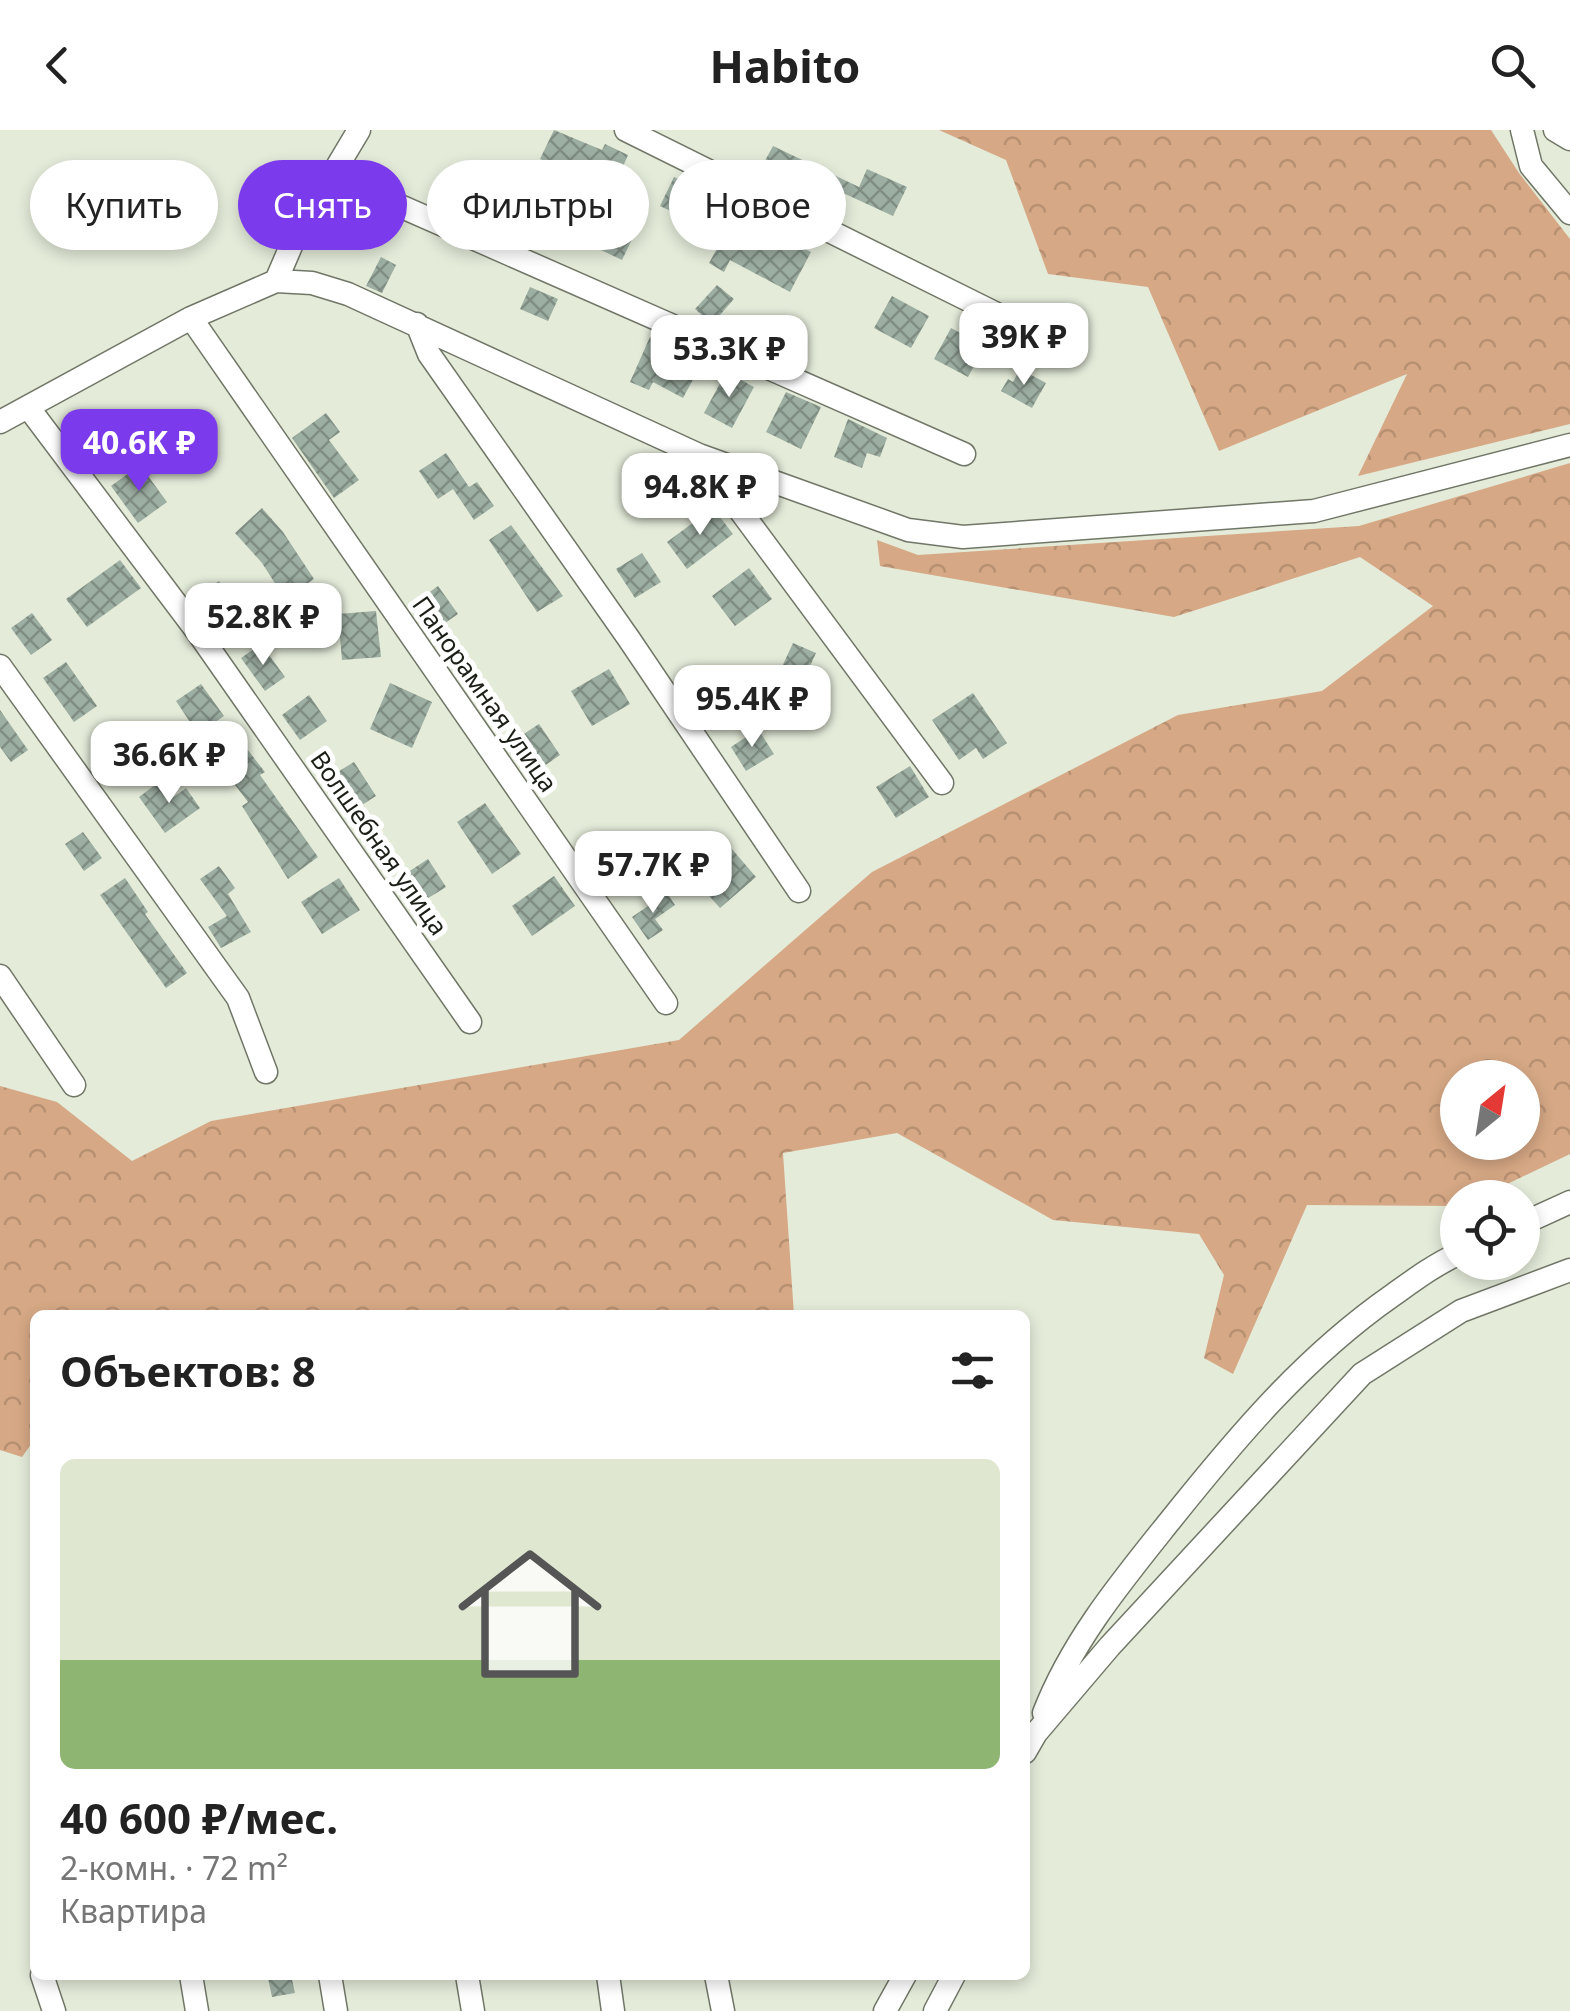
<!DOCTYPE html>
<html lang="ru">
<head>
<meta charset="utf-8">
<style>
  :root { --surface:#fff; --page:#f2f2f2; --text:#222; --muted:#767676; --line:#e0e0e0; --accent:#7c3aed }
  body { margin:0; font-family:"Noto Sans",sans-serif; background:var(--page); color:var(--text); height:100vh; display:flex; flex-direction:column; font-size:38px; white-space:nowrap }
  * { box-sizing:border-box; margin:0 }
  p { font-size:32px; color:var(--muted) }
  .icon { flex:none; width:55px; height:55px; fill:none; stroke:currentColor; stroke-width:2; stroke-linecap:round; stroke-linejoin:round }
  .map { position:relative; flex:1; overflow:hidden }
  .details { position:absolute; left:30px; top:1180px; width:1000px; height:670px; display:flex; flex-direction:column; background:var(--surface); border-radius:15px; box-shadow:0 5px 15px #0003 }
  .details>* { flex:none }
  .top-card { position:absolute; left:30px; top:30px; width:1000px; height:90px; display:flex; gap:20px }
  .needle { width:65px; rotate:30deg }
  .controls { position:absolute; left:1440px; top:930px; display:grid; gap:20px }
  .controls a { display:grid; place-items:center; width:100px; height:100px; border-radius:50%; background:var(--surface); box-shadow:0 5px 15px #0003; font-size:50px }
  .price { position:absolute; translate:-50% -85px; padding:0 22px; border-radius:20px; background:#fff; color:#222; font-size:32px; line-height:65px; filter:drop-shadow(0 2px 5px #0008) }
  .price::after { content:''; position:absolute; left:50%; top:60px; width:30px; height:22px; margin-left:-15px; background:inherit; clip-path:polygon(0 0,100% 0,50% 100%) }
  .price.on { background:var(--accent); color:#fff }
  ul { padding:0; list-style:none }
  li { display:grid; align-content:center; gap:20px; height:530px; padding:0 30px }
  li+li { border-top:2px solid var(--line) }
  li span { display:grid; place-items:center; height:310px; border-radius:15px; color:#555 }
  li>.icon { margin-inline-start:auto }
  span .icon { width:180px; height:180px; fill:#fffc; stroke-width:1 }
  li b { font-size:42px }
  h2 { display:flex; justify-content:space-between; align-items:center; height:120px; padding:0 30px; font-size:42px }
  .pill { padding:0 35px; border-radius:45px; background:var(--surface); box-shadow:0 5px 15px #0003; font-size:35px; line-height:90px }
  .pill.on { background:var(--accent); color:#fff }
  header { display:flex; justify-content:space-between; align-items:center; height:130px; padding:0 30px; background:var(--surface); font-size:45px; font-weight:700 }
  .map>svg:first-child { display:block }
</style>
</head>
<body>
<header><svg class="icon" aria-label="back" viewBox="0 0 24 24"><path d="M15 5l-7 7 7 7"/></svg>Habito<svg class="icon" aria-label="search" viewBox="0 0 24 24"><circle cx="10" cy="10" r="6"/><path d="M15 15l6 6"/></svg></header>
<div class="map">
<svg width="1570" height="1881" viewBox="0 0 1570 1881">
  <defs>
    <pattern id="forest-crowns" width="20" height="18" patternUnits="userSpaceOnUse" patternTransform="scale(2.5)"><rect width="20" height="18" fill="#d6a885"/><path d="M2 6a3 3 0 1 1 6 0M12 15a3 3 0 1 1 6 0" fill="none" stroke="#b79072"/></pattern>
    <pattern id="building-cross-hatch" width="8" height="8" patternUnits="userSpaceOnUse" patternTransform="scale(2.5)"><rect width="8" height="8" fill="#9daea2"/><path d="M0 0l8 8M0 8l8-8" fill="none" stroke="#7f8d83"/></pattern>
  </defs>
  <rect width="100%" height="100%" fill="#e4ebd9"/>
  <!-- forest -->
  <path fill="url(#forest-crowns)" fill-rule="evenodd" d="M939 0H1491L1519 43 1570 109V294L1358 346 1407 244 1219 321 1148 157 1048 144 1006 30Z
    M1570 333V1024L1480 1067 1458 1068 1457 1076 1307 1075 1233 1244 1204 1228 1224 1145 1199 1104 1053 1090 897 1003 783 1023 794 1185H35V1309L22 1327 0 1320V956L57 972 132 1031 211 991 679 910 872 742 1178 585 1322 561 1433 476 1360 427 1174 487 880 436 877 410 918 425 1359 396ZM1458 948H1522V1012H1458Z"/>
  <!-- building -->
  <path fill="url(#building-cross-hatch)" d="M554 0 602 20 605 14 628 25 614 57 574 39 572 44 540 29Z
    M773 16 859 57 867 39 907 57 893 86 841 62 832 77 760 40Z
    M674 47 713 66 700 95 660 76Z
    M495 50 523 64 510 90 482 75Z
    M561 61 577 68 575 72 636 101 622 130 561 101 559 105 544 98Z
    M727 101 762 120 771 101 811 122 790 162 730 130 724 142 709 133Z
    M381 127 396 135 382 163 366 156Z
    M717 155 734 169 712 194 695 179Z
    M530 157 558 169 548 191 520 179Z
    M892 166 929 186 911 218 874 198Z
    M951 198 985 216 968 247 934 229Z
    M650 207 703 231 683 268 653 252 649 260 630 252Z
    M1020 239 1046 253 1032 278 1001 261 1008 249 1013 252Z
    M726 242 754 257 732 298 704 283Z
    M786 262 821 277 801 319 766 302Z
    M326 283 340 302 329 310 359 350 334 368 292 308Z
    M848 289 887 308 880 327 867 323 862 338 834 327Z
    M446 323 469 357 477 352 494 376 474 390 453 359 438 369 419 341Z
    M140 335 167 372 138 393 111 356Z
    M262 378 283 402 314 449 285 469 262 433 235 403Z
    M713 378 733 404 687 439 667 412Z
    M511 395 563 466 537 482 489 410Z
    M642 423 661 452 635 468 616 439Z
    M120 430 141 458 87 497 66 469Z
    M749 438 772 469 735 496 712 466Z
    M219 451 242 484 220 499 197 465Z
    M438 456 458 484 435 500 416 472Z
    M376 481 381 527 342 530 338 484Z
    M32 483 52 510 31 525 11 498Z
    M793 513 816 523 803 551 780 541Z
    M261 514 285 547 265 561 241 528Z
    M66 532 97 576 74 592 43 548Z
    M609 539 630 574 592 596 571 561Z
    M390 553 432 572 412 618 370 599Z
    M201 554 224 586 198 604 176 571Z
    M973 563 1007 613 983 629 976 618 959 630 932 590Z
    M309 565 327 591 300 610 282 585Z
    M0 580 28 620 11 632 0 617Z
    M119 592 146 632 124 647 97 606Z
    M539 594 560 625 537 641 516 609Z
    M758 599 774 624 746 641 731 617Z
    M247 619 265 642 260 645 318 727 288 749 242 676 248 672 222 638Z
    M354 632 376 666 348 684 326 649Z
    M910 636 929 667 896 688 876 657Z
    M159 652 171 669 186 658 200 678 165 703 139 667Z
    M485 673 521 724 492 744 457 692Z
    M83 702 102 728 84 741 65 714Z
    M731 718 756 747 720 778 695 750Z
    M428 729 446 757 417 775 399 748Z
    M219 736 235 758 228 764 251 802 221 818 208 797 227 786 200 749Z
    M554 746 575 776 532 806 512 776Z
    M125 748 148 782 145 784 187 843 166 858 100 765Z
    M339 748 360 780 322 804 301 772Z
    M667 763 675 775 655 789 663 800 648 810 632 787Z
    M291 1845 295 1863 272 1867 268 1848Z"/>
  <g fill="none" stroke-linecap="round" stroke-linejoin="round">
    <defs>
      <path id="minor" d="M626 0 1053 212
        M1522 0 1531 36 1570 83
        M1555 0 1570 9
        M334 47 964 324
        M276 151 294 109 359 0
        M191 188 666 873
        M417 194 429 224 629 509 799 761
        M28 277 199 504 470 892
        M0 292 191 188 276 151 312 153 348 164 699 325 908 400 963 407 1314 381 1570 315
        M699 325 942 653
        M0 536 238 868 266 942
        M0 846 74 955
        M1522 1094 1570 1072
        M1044 1583C1072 1511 1121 1452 1169 1392 1236 1308 1304 1227 1393 1165 1414 1150 1434 1135 1458 1124
        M1025 1622 1036 1603 1110 1516 1362 1244 1461 1181 1570 1140
        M42 1845 54 1881
        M191 1845 197 1881
        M330 1845 336 1881
        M467 1845 473 1881
        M608 1845 613 1881
        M716 1845 723 1881
        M885 1881 905 1845
        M935 1881 954 1845"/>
    </defs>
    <!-- minor casing -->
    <use href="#minor" stroke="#717767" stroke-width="25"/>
    <!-- minor -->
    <use href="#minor" stroke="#fff" stroke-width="22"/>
  </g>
  <g text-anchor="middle" stroke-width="10" stroke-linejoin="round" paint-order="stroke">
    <!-- street labels -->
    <g font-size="25" fill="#1c1f18" stroke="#fff">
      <text transform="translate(485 564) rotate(55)" y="9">Панорамная улица</text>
      <text transform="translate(379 713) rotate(55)" y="9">Волшебная улица</text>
    </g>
  </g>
</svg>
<div class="controls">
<a><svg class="needle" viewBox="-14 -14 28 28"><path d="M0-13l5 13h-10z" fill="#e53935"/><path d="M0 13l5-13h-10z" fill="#767676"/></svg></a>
<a><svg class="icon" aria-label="locate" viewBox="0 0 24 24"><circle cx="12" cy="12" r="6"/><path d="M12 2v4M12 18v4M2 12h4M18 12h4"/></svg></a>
</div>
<b class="price" style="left:1024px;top:258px">39K ₽</b>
<b class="price" style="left:729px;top:270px">53.3K ₽</b>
<b class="price on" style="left:139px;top:364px">40.6K ₽</b>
<b class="price" style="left:700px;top:408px">94.8K ₽</b>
<b class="price" style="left:263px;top:538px">52.8K ₽</b>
<b class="price" style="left:752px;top:620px">95.4K ₽</b>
<b class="price" style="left:169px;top:676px">36.6K ₽</b>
<b class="price" style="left:653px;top:786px">57.7K ₽</b>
<div class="top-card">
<a class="pill">Купить</a>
<a class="pill on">Снять</a>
<a class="pill">Фильтры</a>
<a class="pill">Новое</a>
</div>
<section class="details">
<h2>Объектов: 8<svg class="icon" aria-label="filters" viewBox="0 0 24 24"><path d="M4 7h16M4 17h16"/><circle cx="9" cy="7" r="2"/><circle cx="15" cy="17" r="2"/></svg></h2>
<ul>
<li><span style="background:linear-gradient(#dfe7d0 65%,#8fb573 0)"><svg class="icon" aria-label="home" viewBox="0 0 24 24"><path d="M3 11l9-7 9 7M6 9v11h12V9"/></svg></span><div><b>40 600 ₽/мес.</b><p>2-комн. · 72 m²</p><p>Квартира</p></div></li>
</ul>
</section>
</div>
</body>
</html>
